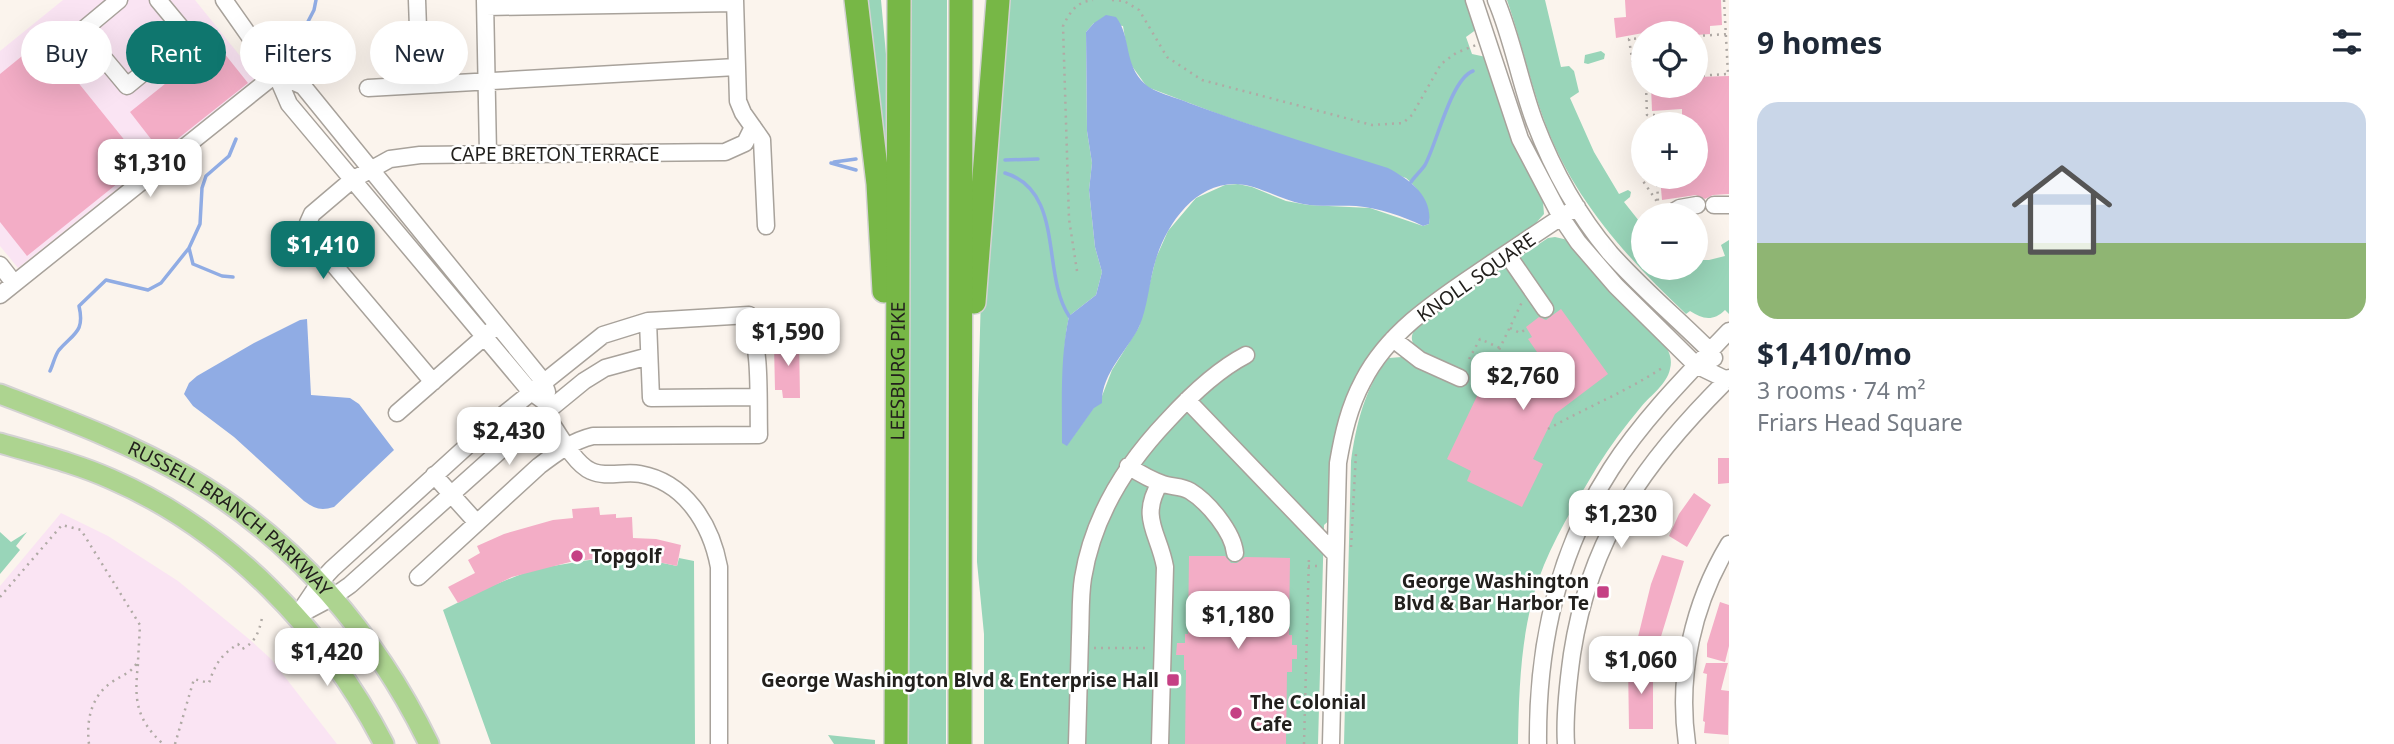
<!DOCTYPE html>
<html lang="en">
<head>
<meta charset="utf-8">
<style>
  :root { --surface:#fff; --page:#f6f6f7; --text:#1f2937; --muted:#747a83; --accent:#0f766e }
  body { margin:0; font-family:"Noto Sans",sans-serif; background:var(--page); color:var(--text); height:100vh; display:flex; flex-direction:column; font-size:26px; white-space:nowrap }
  * { box-sizing:border-box; margin:0 }
  p { font-size:23px; color:var(--muted) }
  .icon { flex:none; width:38px; height:38px; fill:none; stroke:currentColor; stroke-width:2; stroke-linecap:round; stroke-linejoin:round }
  .map { position:relative; flex:1; overflow:hidden }
  .panel { display:flex; flex-direction:column; background:var(--surface); width:665px }
  .panel>* { flex:none }
  .guide { position:absolute; left:21px; top:21px; width:665px; height:63px; display:flex; gap:14px }
  .buttons { position:absolute; left:1631px; top:21px; display:grid; gap:14px }
  .buttons a { display:grid; place-items:center; width:77px; height:77px; border-radius:50%; background:var(--surface); box-shadow:0 7px 28px #0002; font-size:35px }
  .price { position:absolute; translate:-50% -60px; padding:0 16px; border-radius:14px; background:#fff; color:#222; font-size:23px; line-height:46px; filter:drop-shadow(0 2px 4px #0008) }
  .price::after { content:''; position:absolute; left:50%; top:42px; width:21px; height:16px; margin-left:-10px; background:inherit; clip-path:polygon(0 0,100% 0,50% 100%) }
  .price.selected { background:var(--accent); color:#fff }
  ul { padding:0; list-style:none }
  li { display:grid; align-content:center; gap:14px; height:371px; padding:0 28px }
  li span { display:grid; place-items:center; height:217px; border-radius:21px; color:#555 }
  li>.icon { margin-inline-start:auto }
  span .icon { width:126px; height:126px; fill:#fffc; stroke-width:1 }
  li b { font-size:30px }
  h2 { display:flex; justify-content:space-between; align-items:center; height:84px; padding:0 28px; font-size:30px }
  .chip { padding:0 24px; border-radius:32px; background:var(--surface); box-shadow:0 7px 28px #0002; font-size:24px; line-height:63px }
  .chip.selected { background:var(--accent); color:#fff }
  main { display:flex; flex:1; min-height:0 }
  .map>svg:first-child { display:block }
</style>
</head>
<body>
<main>
<div class="map">
<svg width="1729" height="744" viewBox="0 0 1729 744">
  <rect width="100%" height="100%" fill="#fbf4ed"/>
  <!-- commercial -->
  <path fill="#fae4f3" d="M63 0H195L257 77 18 268 0 246V51Z
    M61 513 108 536 178 581 249 639 271 659 337 744H0V586Z"/>
  <!-- green -->
  <path fill="#99d5b9" fill-rule="evenodd" d="M863 0H881L887 65 888 198Z
    M911 0H947L946 744H909Z
    M1006 0H1468L1477 29 1466 37 1472 54 1486 57 1522 159 1543 202 1544 214 1536 223 1419 305 1397 324 1363 370 1333 517 1324 525 1318 744H984V634L977 562 978 401 982 260ZM1094 23 1123 26 1129 62 1147 87 1221 115 1406 178C1419 189 1431 206 1429 224L1423 226 1370 208 1308 205 1286 201 1252 187 1238 184 1225 185 1196 198 1168 231 1156 258 1139 327 1112 370 1102 396 1067 445C1065 402 1060 358 1069 316L1096 295 1102 272 1095 247 1089 190 1092 163 1087 131 1086 32Z
    M1507 0H1545L1561 67 1569 66 1574 71 1579 92 1570 98 1594 152 1619 194 1628 190 1631 192 1630 197 1624 202 1643 226V268H1696V260H1709L1725 256 1721 245 1729 240V314L1725 310C1713 322 1702 319 1690 311L1686 314C1627 258 1574 200 1545 123 1530 82 1521 40 1507 0Z
    M1601 51 1605 54 1604 59 1588 64 1584 63 1585 55Z
    M1555 237 1568 240 1661 340C1668 349 1673 357 1670 369 1667 384 1651 395 1641 407 1625 426 1610 446 1597 467 1578 499 1558 531 1544 565 1521 621 1519 684 1518 744H1344L1351 461C1356 425 1365 386 1389 358L1402 357 1415 363 1416 348C1407 337 1414 329 1423 321L1548 238Z
    M0 532 11 542 27 532 16 546 20 550 0 574Z
    M602 558 644 559 677 566 679 558 694 561 695 744H491L443 610 489 587 534 569Z
    M828 735 875 740V744H834Z"/>
  <!-- water -->
  <path fill="#90ace4" d="M1106 15 1116 17C1132 38 1123 64 1145 84 1153 92 1178 98 1189 103 1254 127 1321 147 1388 168 1410 180 1433 196 1429 224L1423 226C1403 216 1378 208 1356 206 1338 205 1320 207 1303 204 1280 200 1259 185 1236 184 1195 183 1167 224 1156 259 1149 281 1148 307 1139 327 1127 351 1101 374 1102 403L1094 408 1067 446 1062 443C1062 401 1060 357 1069 316L1096 295 1102 272 1095 247 1089 190 1092 163 1087 131 1086 32 1094 23Z
    M307 319 311 395 350 398 359 404 394 450 334 507C321 511 315 509 304 501L234 437 193 406 184 394 189 383 197 376 254 343 300 320Z"/>
  <g fill="none" stroke-linecap="round" stroke-linejoin="round">
    <!-- stream -->
    <path stroke="#90ace4" stroke-width="3.5" d="M299 39 314 10 316 0
      M1005 160 1038 159
      M834 162 856 159
      M831 163 856 170
      M1005 173C1065 191 1041 274 1069 316
      M1411 182C1415 176 1421 171 1425 165 1437 143 1451 79 1473 71
      M189 248 193 264 222 276 233 277
      M50 371C53 365 55 355 59 350 74 333 85 332 79 306L106 280 148 290 161 283 189 248 200 224 202 188 206 176 229 156 236 139"/>
  </g>
  <!-- building -->
  <path fill="#f3adc6" d="M1625 0H1721L1722 25 1710 26V34L1696 35 1692 31 1643 33 1616 38 1614 18 1626 17Z
    M43 39 143 163 27 256 0 222V74Z
    M216 43 248 83 161 152 130 112Z
    M1729 76V194L1713 195 1705 199 1696 195 1662 200 1660 177H1696V124H1682V109L1652 111 1651 86H1696V77Z
    M1561 309 1608 374 1555 414 1533 459 1543 464 1522 507 1467 481 1471 471 1447 459 1478 394 1480 395 1488 380 1491 381 1499 366 1568 397 1528 339 1532 337 1526 327 1539 317 1546 320Z
    M782 338H799L800 398H783L782 390H775L774 345H783Z
    M1718 458H1729V483L1718 484Z
    M1694 493 1711 505 1687 547 1669 536 1679 514Z
    M599 507 600 515 616 514V518L632 517 633 538 656 539 681 545 677 566 644 559 602 558 570 562 512 577 458 603 448 587 475 573 468 560 480 553 477 546 504 534 553 520 573 518 572 509Z
    M1662 555 1684 561 1659 643 1638 637 1651 584Z
    M1189 556H1225L1231 563H1237L1245 557 1290 558 1289 635H1292V645H1297V659H1292V672H1287L1286 744H1185L1186 670H1184V655H1176L1177 643H1185V634H1188Z
    M1720 602 1729 605V646L1725 662 1707 657V644Z
    M1628 663H1653V729H1629Z
    M1706 663H1728L1721 690 1729 691 1728 735 1704 733 1705 722 1703 721 1707 674 1703 673Z"/>
  <g fill="none" stroke-linecap="round" stroke-linejoin="round">
    <defs>
      <path id="minor" d="M224 0 276 74 289 104 530 391 552 407
        M417 0 420 85
        M485 0 488 154
        M735 0 738 101 743 113 762 140 766 226
        M1474 0 1520 139 1561 217 1578 242 1616 286 1696 365 1727 380
        M1496 0C1513 40 1520 83 1535 123 1553 170 1578 215 1610 253 1641 288 1677 318 1710 351L1714 358
        M486 7 735 3
        M81 31 127 86 188 36 158 0
        M65 45 119 0
        M276 74 303 86 543 381 547 392
        M368 88 736 67
        M1714 205H1729
        M1668 215 1680 208 1697 205
        M1507 254 1545 309
        M0 265 14 283
        M0 295 276 74
        M648 321 651 398 758 397
        M1393 339 1420 360 1460 378
        M433 382 307 233 308 223 312 214 352 180 390 159 420 155 725 152 745 143 753 127
        M1187 400 1335 554
        M544 412C556 429 574 464 591 471 606 478 624 471 640 474 685 482 711 524 719 567V744
        M397 413 492 330
        M1128 466C1139 473 1151 480 1163 484 1172 487 1182 486 1190 491 1208 502 1233 532 1235 553
        M434 475 477 523
        M1160 483C1139 518 1159 533 1165 567L1160 744
        M299 615 333 597 350 585 512 440 584 381 605 368 649 356
        M297 616 320 582 332 569 488 427 603 335 648 321 749 315C761 354 758 395 759 435L593 436C572 441 556 453 539 466L418 577
        M1077 744C1078 708 1079 672 1080 637 1081 617 1080 597 1083 578 1093 516 1125 465 1168 420 1190 396 1217 370 1246 355
        M1331 744 1338 463C1343 434 1349 407 1363 381 1390 328 1444 296 1492 263 1520 245 1548 225 1577 207
        M1538 744C1537 647 1558 551 1611 469 1644 418 1688 374 1729 331
        M1566 744C1564 715 1568 683 1572 654 1590 536 1646 460 1729 378
        M1687 744C1677 674 1693 604 1729 544"/>
      <g id="major">
        <path id="s1" d="M0 394C65 419 130 443 190 478 295 540 376 635 429 744"/>
        <path d="M0 443C37 454 75 463 111 479 229 530 326 632 384 744"/>
      </g>
      <g id="highway">
        <path d="M856 0 878 184 884 291"/>
        <path d="M974 302 998 0"/>
        <path id="s2" d="M896 744 899 0"/>
        <path d="M960 744 961 0"/>
      </g>
    </defs>
    <!-- minor casing -->
    <use href="#minor" stroke="#a8a29b" stroke-width="19"/>
    <!-- major casing -->
    <use href="#major" stroke="#d3d2d2" stroke-width="23"/>
    <!-- highway casing -->
    <use href="#highway" stroke="#d3d2d2" stroke-width="26"/>
    <!-- path -->
    <path stroke="#b0aaa5" stroke-width="2.5" stroke-dasharray="2 5" stroke-linecap="butt" d="M1112 0 1124 1 1139 10 1167 57 1202 80 1372 125 1403 123 1412 115 1441 64 1456 53 1476 45
      M1724 0 1728 74
      M1696 36 1729 34
      M1643 38 1629 39 1634 72H1643
      M1696 76 1727 74
      M1646 86 1647 115H1656L1660 124
      M1643 175V181L1658 203 1657 177
      M1077 271 1069 219 1063 26C1070 12 1076 2 1093 0
      M1510 328 1520 333 1526 329
      M1469 359 1480 339 1500 348
      M1494 361 1542 383 1550 378
      M1484 381 1522 302
      M1548 429C1587 407 1628 391 1665 366
      M1351 547 1356 453
      M1308 566H1322
      M0 597 62 525 81 530 140 625 138 661C132 673 122 675 112 682 91 696 86 721 89 744
      M1094 648H1150
      M138 664C134 700 136 719 163 744
      M175 744 194 679 209 683C215 664 221 655 238 644L242 649C255 643 259 632 262 618
      M1304 744 1309 555"/>
    <!-- minor -->
    <use href="#minor" stroke="#fff" stroke-width="16"/>
    <!-- major -->
    <use href="#major" stroke="#add490" stroke-width="19"/>
    <!-- highway -->
    <use href="#highway" stroke="#77b746" stroke-width="23"/>
  </g>
  <!-- markers -->
  <g fill="#c54084" stroke="#fff" stroke-width="2.5">
    <circle cx="577" cy="556" r="7"/>
    <rect x="1596" y="585" width="14" height="14" rx="3.5"/>
    <rect x="1166" y="673" width="14" height="14" rx="3.5"/>
    <circle cx="1236" cy="713" r="7"/>
  </g>
  <g text-anchor="middle" stroke-width="5" stroke-linejoin="round" paint-order="stroke">
    <!-- street labels -->
    <g font-size="19" fill="#22201d" stroke="#fff">
      <text x="555" y="161">CAPE BRETON TERRACE</text>
      <text transform="translate(1476 277) rotate(-35)" y="7">KNOLL SQUARE</text>
      <text dy="7" stroke="none"><textPath href="#s2" startOffset="373">LEESBURG PIKE</textPath></text>
      <text dy="7" stroke="none"><textPath href="#s1" startOffset="264">RUSSELL BRANCH PARKWAY</textPath></text>
    </g>
    <!-- poi labels -->
    <g font-size="19" font-weight="bold" fill="#22201d" stroke="#fff" text-anchor="start">
      <text x="591" y="563">Topgolf</text>
      <text x="1589" y="588" text-anchor="end">George Washington<tspan x="1589" dy="22">Blvd &amp; Bar Harbor Te</tspan></text>
      <text x="1159" y="687" text-anchor="end">George Washington Blvd &amp; Enterprise Hall</text>
      <text x="1250" y="709">The Colonial<tspan x="1250" dy="22">Cafe</tspan></text>
    </g>
  </g>
</svg>
<div class="buttons">
<a><svg class="icon" aria-label="locate" viewBox="0 0 24 24"><circle cx="12" cy="12" r="6"/><path d="M12 2v4M12 18v4M2 12h4M18 12h4"/></svg></a>
<a>+</a>
<a>−</a>
</div>
<b class="price" style="left:150px;top:199px">$1,310</b>
<b class="price selected" style="left:323px;top:281px">$1,410</b>
<b class="price" style="left:788px;top:368px">$1,590</b>
<b class="price" style="left:1523px;top:412px">$2,760</b>
<b class="price" style="left:509px;top:467px">$2,430</b>
<b class="price" style="left:1621px;top:550px">$1,230</b>
<b class="price" style="left:1238px;top:651px">$1,180</b>
<b class="price" style="left:327px;top:688px">$1,420</b>
<b class="price" style="left:1641px;top:696px">$1,060</b>
<div class="guide">
<a class="chip">Buy</a>
<a class="chip selected">Rent</a>
<a class="chip">Filters</a>
<a class="chip">New</a>
</div>
</div>
<section class="panel">
<h2>9 homes<svg class="icon" aria-label="filters" viewBox="0 0 24 24"><path d="M4 7h16M4 17h16"/><circle cx="9" cy="7" r="2"/><circle cx="15" cy="17" r="2"/></svg></h2>
<ul>
<li><span style="background:linear-gradient(#c9d6e8 65%,#8fb573 0)"><svg class="icon" aria-label="home" viewBox="0 0 24 24"><path d="M3 11l9-7 9 7M6 9v11h12V9"/></svg></span><div><b>$1,410/mo</b><p>3 rooms · 74 m²</p><p>Friars Head Square</p></div></li>
</ul>
</section>
</main>
</body>
</html>
